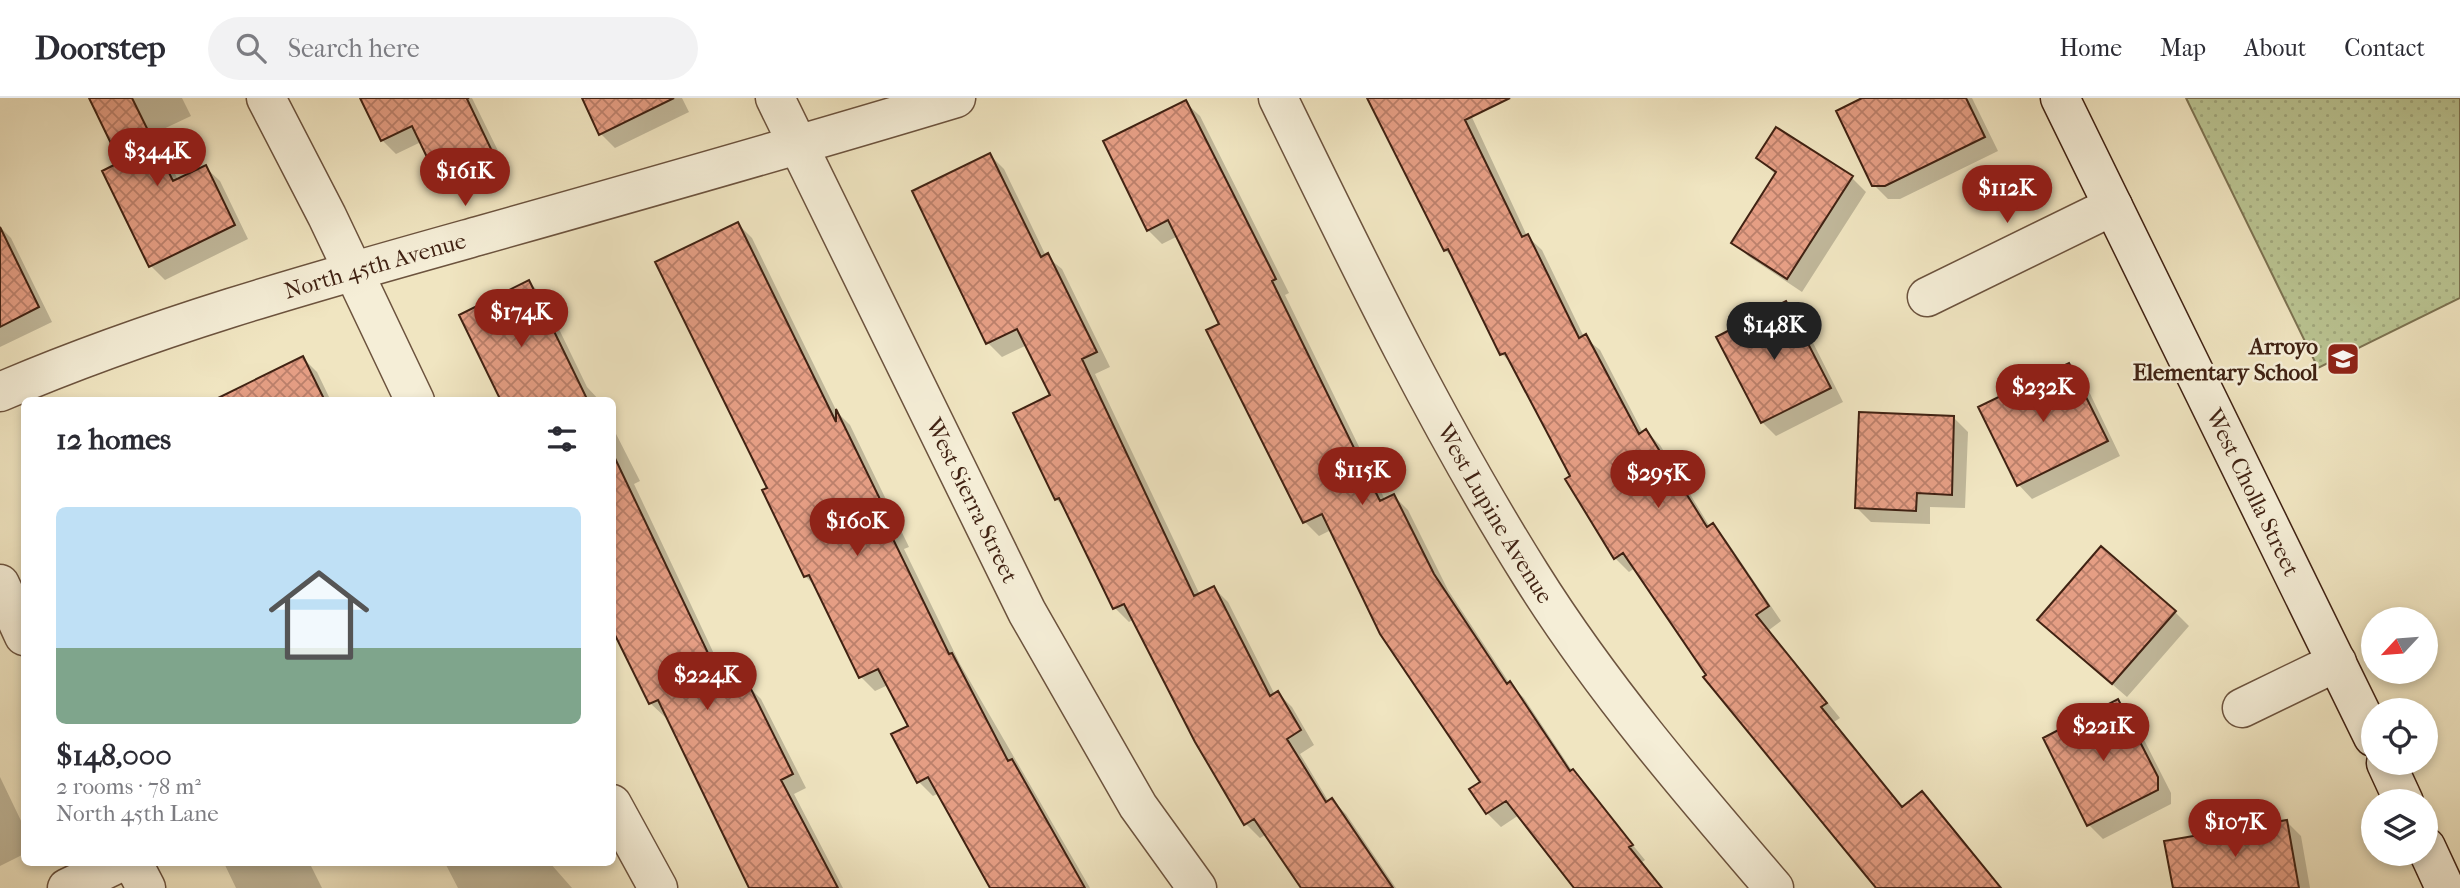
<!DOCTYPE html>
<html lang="en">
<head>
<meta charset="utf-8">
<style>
  :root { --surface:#fff; --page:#f2f2f3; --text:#2b2b33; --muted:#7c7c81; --line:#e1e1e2; --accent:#8f2418 }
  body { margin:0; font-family:"IM FELL French Canon",serif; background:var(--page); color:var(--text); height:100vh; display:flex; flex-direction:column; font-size:26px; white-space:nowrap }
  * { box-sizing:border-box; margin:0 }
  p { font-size:23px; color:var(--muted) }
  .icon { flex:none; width:38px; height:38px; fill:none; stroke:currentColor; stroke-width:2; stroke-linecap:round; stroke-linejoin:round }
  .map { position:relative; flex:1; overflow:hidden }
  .panel { position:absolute; left:21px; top:299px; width:595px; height:469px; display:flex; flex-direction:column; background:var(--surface); border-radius:10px; box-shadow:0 4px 10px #0003 }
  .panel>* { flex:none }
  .needle { width:46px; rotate:244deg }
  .fabs { position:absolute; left:2361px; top:509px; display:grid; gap:14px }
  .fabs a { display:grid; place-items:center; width:77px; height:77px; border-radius:50%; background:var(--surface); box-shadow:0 4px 10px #0003; font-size:35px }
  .price { position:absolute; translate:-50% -60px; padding:0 16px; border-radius:24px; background:var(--accent); color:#fff; font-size:23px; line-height:46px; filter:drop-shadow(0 2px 4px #0008) }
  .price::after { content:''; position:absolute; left:50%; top:42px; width:21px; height:16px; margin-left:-10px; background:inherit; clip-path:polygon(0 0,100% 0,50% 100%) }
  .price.selected { background:#222; color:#fff }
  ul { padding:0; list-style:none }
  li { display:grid; align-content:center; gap:14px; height:371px; padding:0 35px }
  li span { display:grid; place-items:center; height:217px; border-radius:10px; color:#555 }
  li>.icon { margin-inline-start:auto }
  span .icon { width:126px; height:126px; fill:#fffc; stroke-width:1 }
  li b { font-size:30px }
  h2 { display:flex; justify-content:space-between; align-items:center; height:84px; padding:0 35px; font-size:30px }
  header { display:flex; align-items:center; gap:42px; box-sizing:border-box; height:98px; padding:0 35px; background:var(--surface); border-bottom:2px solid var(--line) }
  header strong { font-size:33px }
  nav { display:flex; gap:38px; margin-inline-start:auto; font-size:24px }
  .search { width:490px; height:63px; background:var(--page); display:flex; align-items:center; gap:18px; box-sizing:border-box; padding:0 24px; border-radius:38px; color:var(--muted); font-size:26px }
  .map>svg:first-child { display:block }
</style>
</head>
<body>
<header>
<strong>Doorstep</strong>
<div class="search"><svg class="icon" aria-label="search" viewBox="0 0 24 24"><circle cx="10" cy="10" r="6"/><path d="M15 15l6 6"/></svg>Search here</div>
<nav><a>Home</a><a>Map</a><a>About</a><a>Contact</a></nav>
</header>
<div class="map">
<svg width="2460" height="790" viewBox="0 0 2460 790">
  <defs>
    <pattern id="green-dots" width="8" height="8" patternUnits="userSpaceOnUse" patternTransform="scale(1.75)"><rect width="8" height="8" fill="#bac492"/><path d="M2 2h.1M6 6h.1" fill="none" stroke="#a1a87d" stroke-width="1.8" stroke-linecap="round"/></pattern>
    <pattern id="building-cross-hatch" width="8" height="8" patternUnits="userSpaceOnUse" patternTransform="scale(1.75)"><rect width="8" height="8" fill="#e59e84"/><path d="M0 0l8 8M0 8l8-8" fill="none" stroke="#bb806b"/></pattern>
  </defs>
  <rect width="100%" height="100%" fill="#f0e5c1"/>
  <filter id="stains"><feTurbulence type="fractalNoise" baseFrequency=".00286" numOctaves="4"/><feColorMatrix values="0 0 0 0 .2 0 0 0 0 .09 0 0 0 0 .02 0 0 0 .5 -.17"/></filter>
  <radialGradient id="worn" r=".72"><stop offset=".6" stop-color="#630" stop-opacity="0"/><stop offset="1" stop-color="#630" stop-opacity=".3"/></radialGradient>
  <!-- green -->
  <path fill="url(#green-dots)" stroke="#7d7352" stroke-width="2" d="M2186 0H2460V200L2318 270Z"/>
  <!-- shadow -->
  <path fill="#0003" d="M91 0H182L191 18 155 35 178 82 205 69 220 83 248 141 165 182 151 168 122 65Z
    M362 0H472L505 67 452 93 438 79 421 44 396 56 382 42Z
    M583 0H682L689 14 615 50 601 36Z
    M1369 0H1463L1527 138 1542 152 1584 239 1600 252 1643 335 1646 333 1660 347 1710 429 1726 442 1781 523 1769 532 1840 620 1834 624 1903 710 1922 695 2002 790H1878L1708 578 1635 470 1629 474 1615 460 1514 268 1502 256 1456 163 1445 152Z
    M1866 0H1972L1998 53 1900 101H1888L1874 87Z
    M1185 4 1200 18 1289 195 1285 197 1385 402 1394 398 1408 412 1448 492 1510 586 1524 600 1573 674 1645 762 1642 764 1662 790H1577L1519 717 1501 729 1487 715 1472 691 1482 684 1331 432 1319 438 1305 424 1221 227 1178 138 1162 146 1148 132Z
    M990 57 1004 71 1046 158 1062 171 1110 269 1095 276 1200 497 1214 490 1228 504 1275 597 1278 595 1292 609 1314 647 1300 656 1329 704 1332 702 1346 716 1396 790H1303L1267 736 1260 740 1246 726 1134 521 1129 524 1115 510 1067 412 1056 401 1052 298 1027 247 1002 259 988 245Z
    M1758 60 1852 80 1866 94 1802 194 1748 158 1734 144 1776 77Z
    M738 126 752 140 837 314 850 327 909 449 904 451 960 566 1090 790H990L939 695 933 698 919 684 894 637 910 628 888 587 875 593 861 579 818 491 805 478 764 393 769 391Z
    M0 129 11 140 52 224 0 249Z
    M529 184 543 198 587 289 600 303H503Z
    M1786 205 1800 219 1843 304 1776 338 1762 324Z
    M303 260 317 274 331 303H239Z
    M2069 267 2083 281 2120 358 2032 401 2018 386Z
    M1953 319 1968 334 1965 410 1930 409V426L1871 424 1857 410Z
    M612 328 640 383 634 386 732 594 747 587 761 601 806 690 794 696 843 790H751L668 618 665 619 650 605 612 526Z
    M2175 514 2189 528 2127 599 2054 536Z
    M2118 604 2132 618 2171 695V706L2103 741 2089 727Z
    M0 679 24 729V756L0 768Z
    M2287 724 2301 738 2310 790H2174Z
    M224 765H318L311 768 322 790H236Z
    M445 765H550L572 790H458Z"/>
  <!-- building -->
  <path fill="url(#building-cross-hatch)" stroke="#402213" stroke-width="2" d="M89 0H132L173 83 206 67 235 127 149 169 102 73 120 64Z
    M360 0H469L467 1 492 53 437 80 412 28 381 43Z
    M582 0H674L599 37Z
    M1367 0H1510L1465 22 1522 139 1528 136 1579 240 1586 236 1639 336 1646 331 1707 429 1713 425 1769 508 1756 517 1827 605 1821 609 1902 709 1922 693 2001 790H1876L1703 579 1706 577 1623 455 1614 461 1565 381 1570 378 1505 255 1500 257 1448 151 1444 153Z
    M1862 0H1966L1985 39 1885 88H1872L1836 13Z
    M1186 2 1276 181 1272 183 1380 403 1394 396 1434 476 1507 586 1510 583 1570 673 1573 671 1633 747 1629 749 1662 790H1574L1506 703 1486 716 1469 691 1480 684 1380 536 1322 416 1303 425 1206 232 1219 226 1168 122 1147 133 1103 43Z
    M1776 29 1853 78 1787 181 1731 145 1776 74 1756 60Z
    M990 55 1041 159 1048 155 1097 254 1082 261 1194 498 1214 488 1270 598 1278 593 1301 632 1287 641 1326 704 1332 700 1393 790H1301L1254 721 1244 727 1195 644 1124 506 1113 511 1059 400 1055 402 1013 315 1050 297 1017 231 986 246 912 93Z
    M738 124 836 324V311L896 434 891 437 949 556 952 555 1008 663 1012 661 1085 790H990L928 679 917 685 891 636 908 628 878 571 859 580 809 477 804 479 762 392 767 390 655 164Z
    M0 129 39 209 0 229Z
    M529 182 588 303H501L459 217Z
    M1786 203 1831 290 1761 325 1716 239Z
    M303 258 325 303H212Z
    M2069 265 2108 343 2017 388 1978 309Z
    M1859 314 1954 318 1952 397 1917 395 1916 413 1855 410Z
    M612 354 727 595 748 585 793 676 781 682 838 790H749L658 602 649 606 612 531Z
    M2101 448 2176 513 2112 586 2037 522Z
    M2118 601 2158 679V692L2087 728 2043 640Z
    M2287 722 2299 790H2173L2164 743Z"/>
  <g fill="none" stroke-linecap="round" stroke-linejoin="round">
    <defs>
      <g id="street">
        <path d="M266 0 327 118 415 303"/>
        <path id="s1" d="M775 0 1027 514 1138 708 1197 790"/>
        <path id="s2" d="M1278 0C1357 162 1435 324 1531 477 1601 589 1688 690 1774 790"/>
        <path d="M1927 199 2113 108"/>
        <path id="s3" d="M0 294C154 228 317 183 478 138 638 93 797 48 956 0"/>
        <path d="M0 486 24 538"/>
        <path d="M2242 610 2337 564"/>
        <path d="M612 706 658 790"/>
        <path d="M133 765 146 790"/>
        <path d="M67 790 119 765"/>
      </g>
      <g id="secondary">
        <path id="s4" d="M2060 0 2373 639"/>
        <path d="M2386 665 2404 704"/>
        <path d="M2426 749 2445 790"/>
      </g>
    </defs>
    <!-- street casing -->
    <use href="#street" stroke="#6c533e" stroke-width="41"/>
    <!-- secondary casing -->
    <use href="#secondary" stroke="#402213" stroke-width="41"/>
    <!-- street -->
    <use href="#street" stroke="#f5eed7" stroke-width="38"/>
    <!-- secondary -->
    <use href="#secondary" stroke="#f5eed7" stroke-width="38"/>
  </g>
  <!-- icons -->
  <defs>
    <symbol id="school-square" viewBox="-11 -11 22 22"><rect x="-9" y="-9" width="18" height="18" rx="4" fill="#8f2418" stroke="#f5eed7"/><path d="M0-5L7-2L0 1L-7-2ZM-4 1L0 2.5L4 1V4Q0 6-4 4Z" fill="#fff"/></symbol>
  </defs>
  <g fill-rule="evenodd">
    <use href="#school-square" x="2324" y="242" width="38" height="38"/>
  </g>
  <g text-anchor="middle" stroke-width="5" stroke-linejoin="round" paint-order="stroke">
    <!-- street labels -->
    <g font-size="23" fill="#402213" stroke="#f5eed7">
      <text dy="8" stroke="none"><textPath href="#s3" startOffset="396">North 45th Avenue</textPath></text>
      <text dy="8" stroke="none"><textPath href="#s4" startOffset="439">West Cholla Street</textPath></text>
      <text dy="8" stroke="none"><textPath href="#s1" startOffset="448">West Sierra Street</textPath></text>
      <text dy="8" stroke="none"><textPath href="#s2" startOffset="469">West Lupine Avenue</textPath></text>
    </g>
    <!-- poi labels -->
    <g font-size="23" font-weight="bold" fill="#402213" stroke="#f5eed7" text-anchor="end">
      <text x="2318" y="256">Arroyo<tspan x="2318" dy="26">Elementary School</tspan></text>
    </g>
  </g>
  <rect width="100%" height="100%" filter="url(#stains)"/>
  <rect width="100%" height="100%" fill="url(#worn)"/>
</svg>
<div class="fabs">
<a><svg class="needle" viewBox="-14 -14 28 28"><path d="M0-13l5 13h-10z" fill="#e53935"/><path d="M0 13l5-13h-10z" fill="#7c7c81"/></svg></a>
<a><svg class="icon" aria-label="locate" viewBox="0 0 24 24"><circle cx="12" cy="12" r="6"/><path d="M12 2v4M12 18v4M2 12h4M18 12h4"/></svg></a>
<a><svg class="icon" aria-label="layers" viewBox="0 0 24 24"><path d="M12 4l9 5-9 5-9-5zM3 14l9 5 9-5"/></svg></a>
</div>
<b class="price" style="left:157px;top:90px">$344K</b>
<b class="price" style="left:465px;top:110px">$161K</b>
<b class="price" style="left:2007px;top:127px">$112K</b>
<b class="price" style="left:521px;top:251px">$174K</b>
<b class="price selected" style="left:1774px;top:264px">$148K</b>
<b class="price" style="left:2043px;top:326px">$232K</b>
<b class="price" style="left:1362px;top:409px">$115K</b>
<b class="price" style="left:1658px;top:412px">$295K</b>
<b class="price" style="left:857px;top:460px">$160K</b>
<b class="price" style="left:707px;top:614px">$224K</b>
<b class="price" style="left:2103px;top:665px">$221K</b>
<b class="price" style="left:2235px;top:761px">$107K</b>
<section class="panel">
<h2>12 homes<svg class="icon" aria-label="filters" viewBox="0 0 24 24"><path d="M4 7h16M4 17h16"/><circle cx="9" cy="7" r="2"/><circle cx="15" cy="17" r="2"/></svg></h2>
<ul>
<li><span style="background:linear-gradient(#bfe0f5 65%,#7fa58c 0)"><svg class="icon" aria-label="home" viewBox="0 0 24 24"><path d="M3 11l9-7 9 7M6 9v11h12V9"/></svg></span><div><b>$148,000</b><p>2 rooms · 78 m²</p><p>North 45th Lane</p></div></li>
</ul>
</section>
</div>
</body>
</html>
